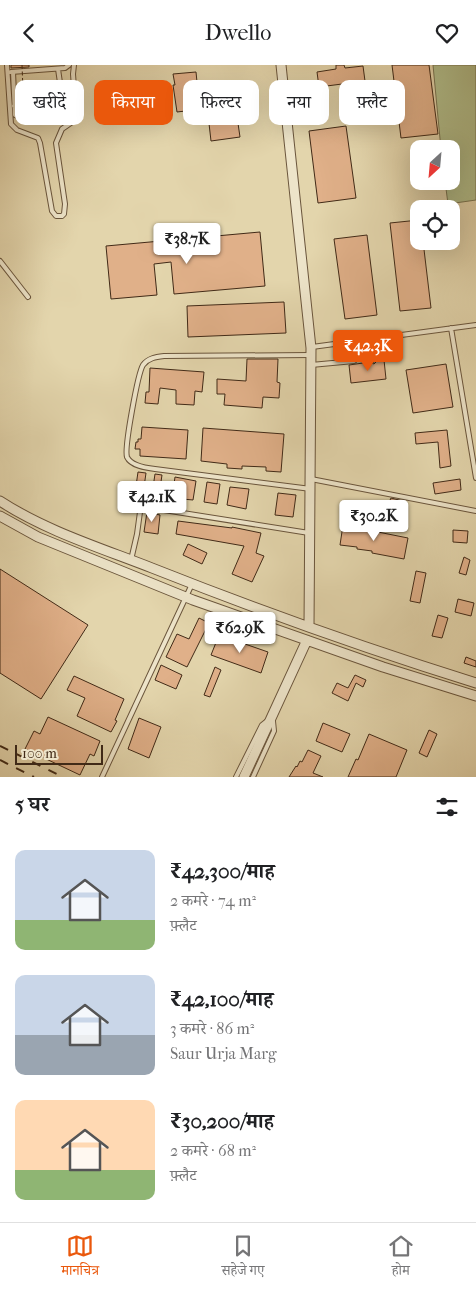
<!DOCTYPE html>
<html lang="hi">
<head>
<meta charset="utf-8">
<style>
  :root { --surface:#fff; --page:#f2f2f2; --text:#202124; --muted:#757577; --line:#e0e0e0; --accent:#ea580c }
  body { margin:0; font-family:"IM FELL French Canon","Noto Serif Devanagari",serif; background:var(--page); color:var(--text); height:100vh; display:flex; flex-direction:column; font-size:19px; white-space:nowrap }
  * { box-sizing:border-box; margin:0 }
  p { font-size:16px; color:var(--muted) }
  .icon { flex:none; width:28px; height:28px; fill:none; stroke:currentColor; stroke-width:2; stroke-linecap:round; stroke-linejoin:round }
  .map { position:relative; height:712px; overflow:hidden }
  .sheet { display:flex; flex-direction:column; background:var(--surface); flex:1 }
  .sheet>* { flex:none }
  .guide { position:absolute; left:15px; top:15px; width:446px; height:45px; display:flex; gap:10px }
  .needle { width:32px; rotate:206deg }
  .fabs { position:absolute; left:410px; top:75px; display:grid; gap:10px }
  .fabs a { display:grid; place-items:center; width:50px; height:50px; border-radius:10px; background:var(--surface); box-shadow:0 5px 20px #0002; font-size:25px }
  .scale { position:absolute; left:15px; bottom:12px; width:88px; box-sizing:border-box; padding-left:5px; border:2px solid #412a17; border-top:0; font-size:14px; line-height:18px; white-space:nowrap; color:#412a17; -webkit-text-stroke:4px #ede4c9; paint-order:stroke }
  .price { position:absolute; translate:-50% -42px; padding:0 11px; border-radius:5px; background:#fff; color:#222; font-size:16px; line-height:32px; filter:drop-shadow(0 1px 2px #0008) }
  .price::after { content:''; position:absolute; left:50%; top:30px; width:15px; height:11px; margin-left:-8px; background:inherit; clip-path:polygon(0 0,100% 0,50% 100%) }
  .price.active { background:var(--accent); color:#fff }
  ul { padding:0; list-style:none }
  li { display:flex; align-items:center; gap:15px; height:125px; padding:0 15px }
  li span { display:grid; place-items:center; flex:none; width:140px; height:100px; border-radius:10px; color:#555 }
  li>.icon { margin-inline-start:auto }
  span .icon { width:60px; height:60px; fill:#fffc; stroke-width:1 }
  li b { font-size:21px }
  h2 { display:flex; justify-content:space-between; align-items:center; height:60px; padding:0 15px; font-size:21px }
  .chip { padding:0 18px; border-radius:10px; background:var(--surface); box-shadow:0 5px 20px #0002; font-size:18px; line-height:45px }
  .chip.active { background:var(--accent); color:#fff }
  header { display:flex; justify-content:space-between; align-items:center; height:65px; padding:0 15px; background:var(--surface); font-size:22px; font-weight:600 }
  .tabs { display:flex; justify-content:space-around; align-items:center; height:70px; border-top:1px solid var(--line); background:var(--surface); font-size:14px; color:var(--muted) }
  .tabs a { display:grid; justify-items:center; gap:2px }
  .tabs .active { color:var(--accent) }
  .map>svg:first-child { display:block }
</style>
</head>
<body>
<header><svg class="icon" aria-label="back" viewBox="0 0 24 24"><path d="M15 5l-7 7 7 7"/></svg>Dwello<svg class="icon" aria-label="heart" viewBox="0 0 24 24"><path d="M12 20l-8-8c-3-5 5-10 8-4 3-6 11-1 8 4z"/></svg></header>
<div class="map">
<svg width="476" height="712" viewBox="0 0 476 712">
  <rect width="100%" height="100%" fill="#e3d5ac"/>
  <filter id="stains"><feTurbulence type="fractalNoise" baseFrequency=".004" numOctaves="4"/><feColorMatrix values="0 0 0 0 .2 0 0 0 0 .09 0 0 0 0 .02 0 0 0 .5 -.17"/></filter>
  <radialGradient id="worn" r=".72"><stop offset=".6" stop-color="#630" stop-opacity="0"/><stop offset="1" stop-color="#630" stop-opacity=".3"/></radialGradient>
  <!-- green -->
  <path fill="#b0be8c" stroke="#787452" d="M433 0H476V135L448 139 445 116H451V84H441Z"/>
  <!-- building -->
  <path fill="#e0b089" stroke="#412a17" d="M11 0H29V2L11 3Z
    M336 0H344L345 3 363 1 365 16 319 22 317 7 336 4Z
    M392 0H429L438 69 401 73Z
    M196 7 197 17H199L202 44 177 47 173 20H175L173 9Z
    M235 38 240 72 211 76 207 41Z
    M346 61 356 133 318 138 309 66Z
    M419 155V176H423L431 243 400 246 390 158Z
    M260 167 265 221 174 229 171 197 154 199 157 230 111 234 106 181Z
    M367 170 377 250 345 254 334 174Z
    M284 237 286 268 188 272 187 241Z
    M247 294H278L277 317 280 318 279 333 263 332 262 343 224 340 225 329H217V314L246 316Z
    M384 295 386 314 351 318 349 300 370 297 374 299 377 296Z
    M446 299 453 342 413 348 406 305Z
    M150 303 204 307 202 327 195 326 194 340 176 339V325L160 323 158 339 145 338 146 327H149Z
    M142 362 188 365 186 394 140 391V384H135L136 377H138V374H141Z
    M203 363 284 369 281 407 266 406V402L242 401V404L227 403V399L201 396Z
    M447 365 451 401 440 403 438 377 416 379 415 368Z
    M138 407 146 408 143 429 135 428Z
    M155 409 162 410 159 430 152 429Z
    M175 412 196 416 193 435 172 433Z
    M460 414 461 425 435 429 433 418Z
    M207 417 220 419 217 439 204 437Z
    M230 422 249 424 246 444 227 440Z
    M278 428 296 430 293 452 275 450Z
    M391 433 403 436 393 455 383 450Z
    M147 447 160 450 158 469 144 467Z
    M178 456 232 463V462L261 468 256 488 264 491 252 517 232 509 244 481 176 469Z
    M343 460 408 473 404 494 372 488V486L357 484V482L340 480Z
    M453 465 468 466 467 478 453 477Z
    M188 479 207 488 202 499 183 490Z
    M464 492 470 495 466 510 459 508Z
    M0 504 88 560 41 634 0 608Z
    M416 506 426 508 420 538 410 536Z
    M458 534 474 538 471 551 455 547Z
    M438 550 448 553 442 573 432 571Z
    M199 553 209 558 187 602 166 592 177 569 189 574Z
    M219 570 268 587 261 608 211 590Z
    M466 592 476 596V602L464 598Z
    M161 600 182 610 176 624 155 615Z
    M215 602 221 605 210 632 204 630Z
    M355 610 366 615 363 622 356 618 348 636 332 628 337 618 348 623Z
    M74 611 124 634 115 655 117 656 111 667 77 651 85 633 67 625Z
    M48 652 100 676 94 691 90 689 80 710 25 684 34 666 40 669Z
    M139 653 161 662 149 693 128 684Z
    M323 658 350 669 342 687 316 676Z
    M429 665 437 669 427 692 419 688Z
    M369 669 407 685 396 712H348L356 694 358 695Z
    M308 685 321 691 313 708 323 712H289L296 701 297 702 300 696 302 697Z"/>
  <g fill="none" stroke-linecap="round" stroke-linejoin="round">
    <defs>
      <path id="service" d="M7 0 11 59 17 65 38 73 40 78 52 146 56 151H62L64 149 65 139 56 78 62 64 75 55 76 49 73 9 74 0
        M11 7 65 3 69 0
        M13 7 15 50 22 54 55 53 60 51 64 45 58 4
        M14 41 63 37
        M0 196 28 232
        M451 263 476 413
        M370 274 373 295
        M312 282 476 260
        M311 300 354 296
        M311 414 476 446
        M311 424 155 404C146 403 131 401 127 392 124 383 138 308 143 300 148 293 156 292 164 291L311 290
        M131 495 137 469 140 447 141 444 145 442 309 468
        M102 712 192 519
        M236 712 262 660 267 656
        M253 712 274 666 273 656"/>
      <path id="tertiary" d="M281 0 311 283 309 562
        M0 436C46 466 101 483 152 503 258 545 367 584 476 618
        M0 451 38 472 193 535 383 602 476 631
        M244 712 307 575"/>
    </defs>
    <!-- service casing -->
    <use href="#service" stroke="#6a553c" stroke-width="6"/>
    <!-- tertiary casing -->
    <use href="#tertiary" stroke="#6a553c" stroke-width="11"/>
    <!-- path -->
    <path stroke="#412a17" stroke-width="1" stroke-dasharray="4 2.5" stroke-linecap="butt" d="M33 24 55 22"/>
    <!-- service -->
    <use href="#service" stroke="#ede4c9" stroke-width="4"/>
    <!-- tertiary -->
    <use href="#tertiary" stroke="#ede4c9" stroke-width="9"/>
    <!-- rail -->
    <path stroke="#412a17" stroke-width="2" stroke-dasharray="9 9" stroke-linecap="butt" d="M0 681 63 712
      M0 695 34 712"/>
    <!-- path-bridge -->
    <path stroke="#412a17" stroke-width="1" stroke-dasharray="4 2.5" stroke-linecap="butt" d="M22 0 23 25 33 24"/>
  </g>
  <rect width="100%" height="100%" filter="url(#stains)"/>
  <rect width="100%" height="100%" fill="url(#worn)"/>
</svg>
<div class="fabs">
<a><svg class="needle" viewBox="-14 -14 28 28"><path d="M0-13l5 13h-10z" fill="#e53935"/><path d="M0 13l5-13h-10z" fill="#757577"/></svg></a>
<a><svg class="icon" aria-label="locate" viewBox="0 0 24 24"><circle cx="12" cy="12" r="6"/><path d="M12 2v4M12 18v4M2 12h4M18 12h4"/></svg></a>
</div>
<div class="scale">100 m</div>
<b class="price" style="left:187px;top:200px">₹38.7K</b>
<b class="price active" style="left:368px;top:307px">₹42.3K</b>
<b class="price" style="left:152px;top:458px">₹42.1K</b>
<b class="price" style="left:374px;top:477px">₹30.2K</b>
<b class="price" style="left:240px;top:589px">₹62.9K</b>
<div class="guide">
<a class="chip">खरीदें</a>
<a class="chip active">किराया</a>
<a class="chip">फ़िल्टर</a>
<a class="chip">नया</a>
<a class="chip">फ़्लैट</a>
</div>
</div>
<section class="sheet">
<h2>5 घर<svg class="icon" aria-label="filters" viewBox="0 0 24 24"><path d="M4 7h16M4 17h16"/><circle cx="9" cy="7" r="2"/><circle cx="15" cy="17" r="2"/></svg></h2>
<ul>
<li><span style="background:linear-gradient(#c9d6e8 70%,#8fb573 0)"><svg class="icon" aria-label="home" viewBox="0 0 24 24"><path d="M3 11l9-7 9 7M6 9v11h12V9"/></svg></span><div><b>₹42,300/माह</b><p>2 कमरे · 74 m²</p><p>फ़्लैट</p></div></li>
<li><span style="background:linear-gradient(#c9d6e8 60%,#9aa5b1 0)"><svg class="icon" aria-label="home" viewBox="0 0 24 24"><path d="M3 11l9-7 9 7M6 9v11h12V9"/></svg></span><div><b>₹42,100/माह</b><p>3 कमरे · 86 m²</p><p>Saur Urja Marg</p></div></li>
<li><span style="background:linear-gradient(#ffd9b3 70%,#8fb573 0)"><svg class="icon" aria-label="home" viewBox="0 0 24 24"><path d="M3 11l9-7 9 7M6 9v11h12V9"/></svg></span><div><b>₹30,200/माह</b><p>2 कमरे · 68 m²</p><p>फ़्लैट</p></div></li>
</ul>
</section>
<nav class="tabs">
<a class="active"><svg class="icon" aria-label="map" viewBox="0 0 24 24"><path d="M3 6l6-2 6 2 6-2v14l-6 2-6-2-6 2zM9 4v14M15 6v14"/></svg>मानचित्र</a>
<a><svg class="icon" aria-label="saved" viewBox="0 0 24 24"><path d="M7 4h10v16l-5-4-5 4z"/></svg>सहेजे गए</a>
<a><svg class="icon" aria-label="home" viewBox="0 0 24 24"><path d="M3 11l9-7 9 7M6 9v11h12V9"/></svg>होम</a>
</nav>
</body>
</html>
